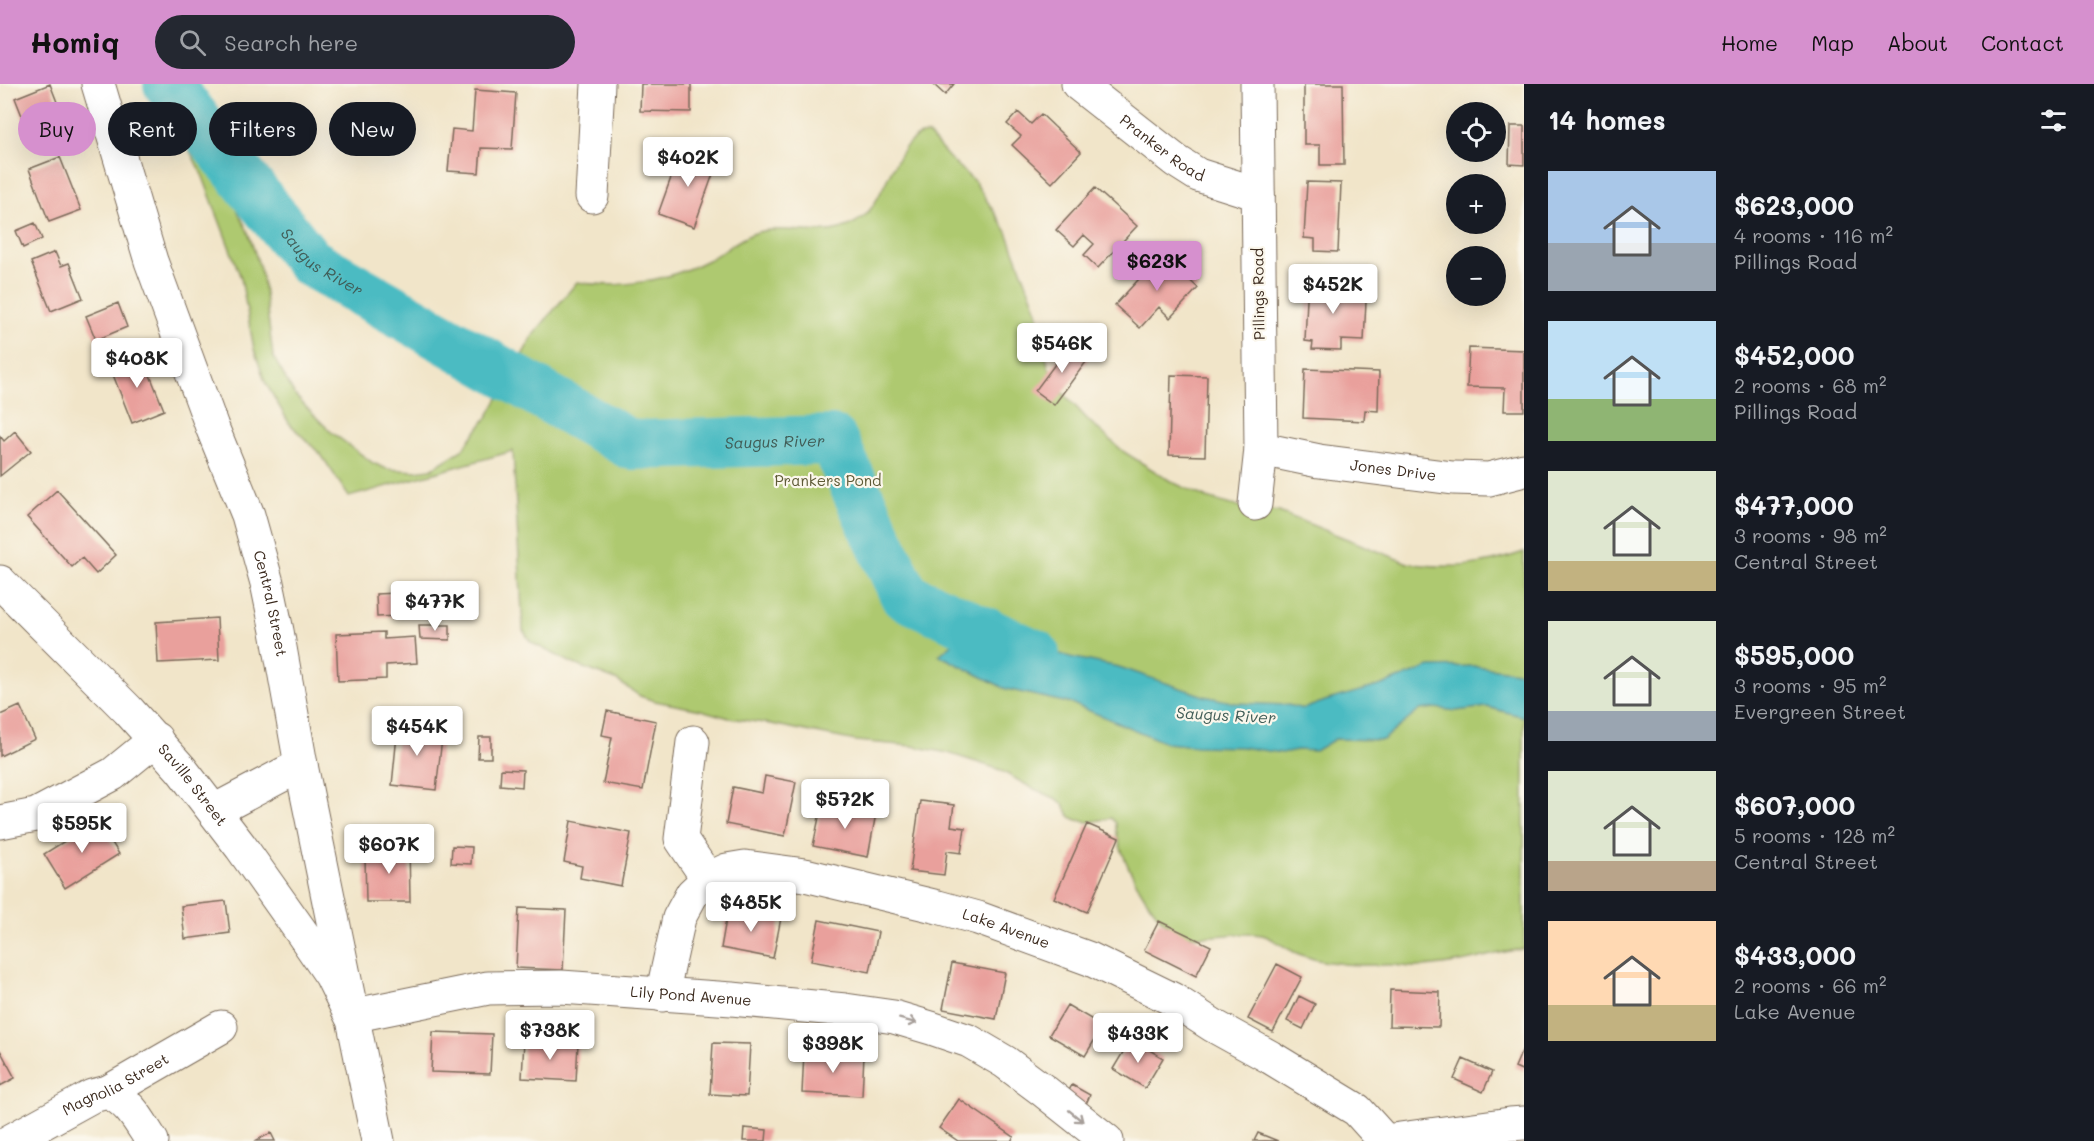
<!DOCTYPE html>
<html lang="en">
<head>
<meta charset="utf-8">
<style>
  :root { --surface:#171b24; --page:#242831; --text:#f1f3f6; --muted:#9ea1a6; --accent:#d690ce }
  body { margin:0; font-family:Mali,sans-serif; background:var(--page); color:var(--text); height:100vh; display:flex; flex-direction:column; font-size:22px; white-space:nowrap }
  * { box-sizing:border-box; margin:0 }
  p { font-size:20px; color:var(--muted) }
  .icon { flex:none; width:33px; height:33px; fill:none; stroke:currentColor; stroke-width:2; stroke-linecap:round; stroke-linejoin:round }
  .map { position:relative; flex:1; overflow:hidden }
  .details { display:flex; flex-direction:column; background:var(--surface); width:570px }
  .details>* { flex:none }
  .guide { position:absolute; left:18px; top:18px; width:570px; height:54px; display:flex; gap:12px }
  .controls { position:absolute; left:1446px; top:18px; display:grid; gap:12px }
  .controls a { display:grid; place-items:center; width:60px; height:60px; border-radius:50%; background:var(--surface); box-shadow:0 6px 24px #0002; font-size:30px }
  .price { position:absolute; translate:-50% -51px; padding:0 14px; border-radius:6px; background:#fff; color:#222; font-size:20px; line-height:39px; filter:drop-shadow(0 2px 3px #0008) }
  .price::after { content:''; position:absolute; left:50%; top:36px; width:18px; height:14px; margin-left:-9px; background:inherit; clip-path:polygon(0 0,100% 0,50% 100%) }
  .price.on { background:var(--accent); color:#111 }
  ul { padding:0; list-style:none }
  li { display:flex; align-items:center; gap:18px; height:150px; padding:0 24px }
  li span { display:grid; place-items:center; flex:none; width:168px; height:120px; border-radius:0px; color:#555 }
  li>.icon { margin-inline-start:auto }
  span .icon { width:72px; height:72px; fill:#fffc; stroke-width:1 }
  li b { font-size:26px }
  h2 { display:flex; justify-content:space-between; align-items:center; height:72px; padding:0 24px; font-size:26px }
  .chip { padding:0 21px; border-radius:27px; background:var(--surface); box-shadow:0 6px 24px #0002; font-size:21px; line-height:54px }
  .chip.on { background:var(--accent); color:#111 }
  header { display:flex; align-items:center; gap:36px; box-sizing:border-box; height:84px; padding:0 30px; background:var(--accent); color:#111 }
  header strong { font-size:28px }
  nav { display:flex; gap:33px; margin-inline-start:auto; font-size:21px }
  .search { width:420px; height:54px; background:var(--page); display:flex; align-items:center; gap:15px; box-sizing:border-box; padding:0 21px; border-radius:33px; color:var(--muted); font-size:22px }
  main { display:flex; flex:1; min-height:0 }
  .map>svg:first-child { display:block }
</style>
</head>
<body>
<header>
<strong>Homiq</strong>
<div class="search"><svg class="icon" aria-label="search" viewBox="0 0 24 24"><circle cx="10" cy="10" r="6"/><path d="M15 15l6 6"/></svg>Search here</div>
<nav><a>Home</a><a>Map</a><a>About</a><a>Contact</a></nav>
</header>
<main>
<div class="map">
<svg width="1524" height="1057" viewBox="0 0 1524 1057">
  <rect width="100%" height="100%" fill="#fbf7ec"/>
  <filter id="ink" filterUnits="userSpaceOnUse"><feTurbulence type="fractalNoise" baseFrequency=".0167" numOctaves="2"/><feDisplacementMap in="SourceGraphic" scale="12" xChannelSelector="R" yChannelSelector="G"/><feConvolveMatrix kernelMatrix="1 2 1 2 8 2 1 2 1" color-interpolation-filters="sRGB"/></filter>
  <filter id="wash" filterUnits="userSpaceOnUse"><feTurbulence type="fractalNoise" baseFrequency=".008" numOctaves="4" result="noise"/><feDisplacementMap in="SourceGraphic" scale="24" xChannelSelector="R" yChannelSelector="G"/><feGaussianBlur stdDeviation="1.35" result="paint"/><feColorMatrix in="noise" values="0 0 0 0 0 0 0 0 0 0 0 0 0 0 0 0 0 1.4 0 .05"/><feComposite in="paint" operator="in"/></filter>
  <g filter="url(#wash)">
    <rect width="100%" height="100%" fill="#f1e5c9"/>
    <!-- green -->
    <path fill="#aec96f" stroke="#747a46" stroke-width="1.5" d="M156 0H172L205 60 248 148 259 181 264 203 273 272 294 310 307 324 330 347 373 379 387 385 415 387 431 385 462 366 488 332 534 250 577 198C621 206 670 196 710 175 726 166 743 151 762 147 797 141 831 159 863 133 887 114 896 50 928 50L950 75 975 98 1007 148 1037 227 1048 282 1064 310 1089 337 1124 368 1172 398 1207 414 1231 421 1279 428 1408 479C1451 486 1483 482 1524 468V865C1504 867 1485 873 1466 877 1450 880 1432 883 1416 883 1405 883 1395 880 1384 881 1369 881 1354 882 1338 879 1324 878 1307 874 1294 868 1283 863 1274 854 1262 851 1236 847 1210 856 1184 851 1156 845 1114 766 1116 739L1111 734 1090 738 1077 736 1070 733 1063 720 1057 715 1032 704 998 685 948 669 912 662 856 657 771 640 729 634 701 626 655 617 640 612 616 596 574 580 536 561 530 557 523 546 513 367 349 413 322 372 289 339 265 298 254 265 241 194 203 93Z"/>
    <!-- water -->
    <path fill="#4cbbc2" stroke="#447270" stroke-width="1.5" d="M990 529 1014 556 1070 573 1119 583 1204 612 1236 619 1288 621 1303 625 1328 616 1382 601 1430 583 1476 582 1524 589V633L1487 623 1456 627 1435 624 1420 626 1383 656 1335 655 1315 667 1297 666 1282 669 1241 663 1195 662 1166 659 1073 620 1006 605 939 571Z"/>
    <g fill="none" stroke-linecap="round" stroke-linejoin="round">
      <!-- river -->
      <path stroke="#4cbbc2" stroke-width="50" id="s1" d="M168 0 310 178 631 361 833 356 905 512 1035 570"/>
    </g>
    <g id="blocks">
      <!-- building -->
      <path fill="#e9a09c" d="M50 0 69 49 34 62 15 14Z
        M641 0H691V28L640 27Z
        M933 0H954L945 11Z
        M1304 0H1343L1344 81H1320V61H1304Z
        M475 6 516 9 512 65 481 64 479 89 448 87 452 45 472 47Z
        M1018 28 1031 40 1041 30 1081 68 1052 99 1012 61 1021 52 1007 40Z
        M1510 42H1524V81L1509 80Z
        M681 66 717 79 694 143 658 130Z
        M60 73 81 126 49 138 29 85Z
        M1307 98 1341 99 1338 168 1315 167V155L1304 154Z
        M1095 104 1137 142 1098 184 1084 171 1094 160 1084 151 1074 162 1056 146Z
        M35 139 42 155 23 164 16 147Z
        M55 168 61 182 69 179 83 214 51 227 31 178Z
        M1162 170 1198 204 1170 234 1159 223 1140 244 1115 221Z
        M1308 194 1344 196 1343 215 1366 217 1364 257 1341 256V266L1312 265 1313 258 1305 257Z
        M118 219 127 243 96 256 86 232Z
        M1070 260 1089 274 1054 321 1035 307Z
        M1469 264 1524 266V327H1504L1505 304 1467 303Z
        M142 271 164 326 132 339 110 283Z
        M1305 285 1379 288 1378 327 1365 326 1364 337 1303 334Z
        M1171 291 1207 292 1205 372 1169 371Z
        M15 347 31 367 0 392V352L4 357Z
        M57 406 116 471 96 490 82 474 72 483 27 433Z
        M418 508 419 531 377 533 376 510Z
        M217 534 219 576 158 579 156 538Z
        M419 541H450V556L420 555Z
        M384 548V555L415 553 417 579 386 581V595L338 597 336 550Z
        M20 622 35 655 0 672V631Z
        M607 627 656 637 643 706 603 699 612 653 602 651Z
        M398 641 443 646 436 706 392 701Z
        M479 653H491V674H478Z
        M501 685 523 686 522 703 500 701Z
        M765 692 796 698 785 752 726 740 733 703 762 709Z
        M920 717 954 721 951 742 965 744 961 769 947 767 944 791 910 787Z
        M822 719 876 729 868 773 813 762Z
        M98 736 119 770 65 804 44 770Z
        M571 737 631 749 621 802 580 794 582 782 564 778Z
        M1087 740 1119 754 1087 828 1054 814Z
        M409 758 410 818H366L365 773H382V759Z
        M452 762 472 763 471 780 451 779Z
        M226 817 230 849 185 855 181 822Z
        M519 824 566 826 563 886 516 884Z
        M728 824 781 834 773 874 721 864Z
        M819 836 878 848 870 888 811 877Z
        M1159 837 1211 862 1196 892 1144 866Z
        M952 879 1005 889 996 935 943 925Z
        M1277 880 1302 893 1273 948 1248 935Z
        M1390 906 1440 908 1439 943 1389 942Z
        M1299 912 1315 920 1303 945 1287 937Z
        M1067 921 1103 942 1085 972 1049 951Z
        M433 948 492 950 490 990 431 988Z
        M1131 955 1163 974 1145 1004 1113 985Z
        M524 956 578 959 576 997 522 994Z
        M713 959 750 960 747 1012 710 1010Z
        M1524 962V987L1515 983Z
        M0 966 15 994 0 1002Z
        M804 968 864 971 862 1012 802 1009Z
        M1463 975 1492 988 1483 1008 1454 995Z
        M1072 1001 1090 1011 1085 1022 1066 1012Z
        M959 1015 1014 1053 1011 1057H958L939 1044Z
        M744 1044 767 1046 766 1057H743Z
        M271 1049 275 1057H255Z
        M1258 1049 1278 1057H1254Z"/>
    </g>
  </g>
  <g filter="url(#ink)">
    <use href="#blocks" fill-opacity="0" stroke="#7b6b5a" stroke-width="1.5"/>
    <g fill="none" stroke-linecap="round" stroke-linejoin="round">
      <defs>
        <g id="minor">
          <path id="s2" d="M98 0 151 177 212 343 248 431 267 499 277 547 301 681 378 1057"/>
          <path id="s3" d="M1078 0 1176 77 1198 91 1258 110"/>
          <path d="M592 112 598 0"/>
          <path id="s4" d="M1261 365 1319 377 1453 394 1489 395 1524 386"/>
          <path d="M1255 420 1261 365 1257 0"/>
          <path id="s5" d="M0 498 128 626 181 685 241 763 302 849 331 891 351 932 488 904 561 903 732 915 845 926 894 933 931 944 969 957 1005 978 1044 1007 1107 1057"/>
          <path d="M693 658 681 755 708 795"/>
          <path d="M214 727 301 681"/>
          <path d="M0 738 36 731 113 690 156 655"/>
          <path id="s6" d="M662 911 679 834 692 810 708 795 727 786 745 783 805 791 938 823 978 834 1090 875 1172 915 1214 942 1270 973 1357 1026 1385 1057"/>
          <path d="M108 1008C131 1019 139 1037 152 1057"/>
          <path id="s7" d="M10 1057 92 1012 108 1008 221 943"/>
          <path d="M1385 1057 1510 1040 1524 1039"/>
        </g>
      </defs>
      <!-- minor casing -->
      <use href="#minor" stroke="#7b6b5a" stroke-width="35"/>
      <!-- minor -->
      <use href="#minor" stroke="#fff" stroke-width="33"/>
    </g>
    <!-- one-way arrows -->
    <defs><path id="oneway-shaft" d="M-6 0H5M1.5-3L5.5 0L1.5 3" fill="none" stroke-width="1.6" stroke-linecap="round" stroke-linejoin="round" transform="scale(1.5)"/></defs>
    <g stroke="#a79f9a">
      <use href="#oneway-shaft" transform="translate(908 937) rotate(15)"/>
      <use href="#oneway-shaft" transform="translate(1076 1032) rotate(39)"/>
    </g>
  </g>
  <g text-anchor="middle" stroke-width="4.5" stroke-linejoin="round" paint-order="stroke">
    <!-- street labels -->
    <g font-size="15" fill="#3b2a1e" stroke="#fbf7ec">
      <text dy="5" stroke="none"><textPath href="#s3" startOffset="106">Pranker Road</textPath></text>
      <text transform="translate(1259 210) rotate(-91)" y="5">Pillings Road</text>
      <text dy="5" stroke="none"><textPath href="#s4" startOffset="134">Jones Drive</textPath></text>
      <text dy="5" stroke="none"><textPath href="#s2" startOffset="548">Central Street</textPath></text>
      <text dy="5" stroke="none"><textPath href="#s5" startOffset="280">Saville Street</textPath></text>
      <text dy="5" stroke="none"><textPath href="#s6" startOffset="436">Lake Avenue</textPath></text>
      <text dy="5" stroke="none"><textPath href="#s5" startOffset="904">Lily Pond Avenue</textPath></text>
      <text dy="5" stroke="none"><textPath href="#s7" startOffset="120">Magnolia Street</textPath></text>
    </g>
    <!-- park labels -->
    <g font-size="15" fill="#5e5a36" stroke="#fbf7ec">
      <text x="828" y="402">Prankers Pond</text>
    </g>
    <!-- water labels -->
    <g font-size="16" font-style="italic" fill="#415d57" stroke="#fbf7ec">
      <text dy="6" stroke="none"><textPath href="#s1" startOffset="237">Saugus River</textPath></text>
      <text dy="6" stroke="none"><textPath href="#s1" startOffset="741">Saugus River</textPath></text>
      <text transform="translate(1226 631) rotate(3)" y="6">Saugus River</text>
    </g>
  </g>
</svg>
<div class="controls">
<a><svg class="icon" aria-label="locate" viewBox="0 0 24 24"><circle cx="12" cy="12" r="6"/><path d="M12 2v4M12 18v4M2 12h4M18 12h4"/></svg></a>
<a>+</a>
<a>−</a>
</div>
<b class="price" style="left:688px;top:104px">$402K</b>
<b class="price on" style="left:1157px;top:208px">$623K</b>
<b class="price" style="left:1333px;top:231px">$452K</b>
<b class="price" style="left:1062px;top:290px">$546K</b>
<b class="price" style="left:137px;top:305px">$408K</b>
<b class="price" style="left:435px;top:548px">$477K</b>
<b class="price" style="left:417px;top:673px">$454K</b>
<b class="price" style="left:845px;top:746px">$572K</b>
<b class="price" style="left:82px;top:770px">$595K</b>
<b class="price" style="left:389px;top:791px">$607K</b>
<b class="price" style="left:751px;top:849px">$485K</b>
<b class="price" style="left:550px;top:977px">$738K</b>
<b class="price" style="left:1138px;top:980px">$433K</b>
<b class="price" style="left:833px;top:990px">$398K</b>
<div class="guide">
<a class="chip on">Buy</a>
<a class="chip">Rent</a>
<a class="chip">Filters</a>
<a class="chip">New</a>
</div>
</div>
<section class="details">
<h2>14 homes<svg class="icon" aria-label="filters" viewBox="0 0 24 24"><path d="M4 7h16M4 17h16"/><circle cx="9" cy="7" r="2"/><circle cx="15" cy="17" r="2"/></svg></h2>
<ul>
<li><span style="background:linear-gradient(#a9c7e8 60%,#9aa5b1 0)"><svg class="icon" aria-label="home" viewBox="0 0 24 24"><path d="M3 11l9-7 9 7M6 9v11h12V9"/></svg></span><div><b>$623,000</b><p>4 rooms · 116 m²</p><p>Pillings Road</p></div></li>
<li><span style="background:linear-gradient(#bfe0f5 65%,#8fb573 0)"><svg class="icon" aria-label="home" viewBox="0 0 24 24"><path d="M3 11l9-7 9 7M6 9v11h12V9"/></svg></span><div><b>$452,000</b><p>2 rooms · 68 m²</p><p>Pillings Road</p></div></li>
<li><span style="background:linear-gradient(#dfe7d0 75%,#c2b280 0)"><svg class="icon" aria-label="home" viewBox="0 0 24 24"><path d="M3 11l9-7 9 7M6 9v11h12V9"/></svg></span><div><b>$477,000</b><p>3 rooms · 98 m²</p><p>Central Street</p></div></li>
<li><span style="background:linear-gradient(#dfe7d0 75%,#9aa5b1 0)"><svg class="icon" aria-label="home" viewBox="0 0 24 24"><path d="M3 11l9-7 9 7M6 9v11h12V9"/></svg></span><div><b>$595,000</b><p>3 rooms · 95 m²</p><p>Evergreen Street</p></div></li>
<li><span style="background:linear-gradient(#dfe7d0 75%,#b9a48a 0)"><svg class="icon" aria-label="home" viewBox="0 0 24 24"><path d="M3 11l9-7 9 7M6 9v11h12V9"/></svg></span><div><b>$607,000</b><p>5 rooms · 128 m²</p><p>Central Street</p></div></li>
<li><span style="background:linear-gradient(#ffd9b3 70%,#c2b280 0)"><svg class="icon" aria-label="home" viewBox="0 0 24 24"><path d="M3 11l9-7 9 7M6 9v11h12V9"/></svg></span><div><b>$433,000</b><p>2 rooms · 66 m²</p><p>Lake Avenue</p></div></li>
</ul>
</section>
</main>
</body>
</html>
